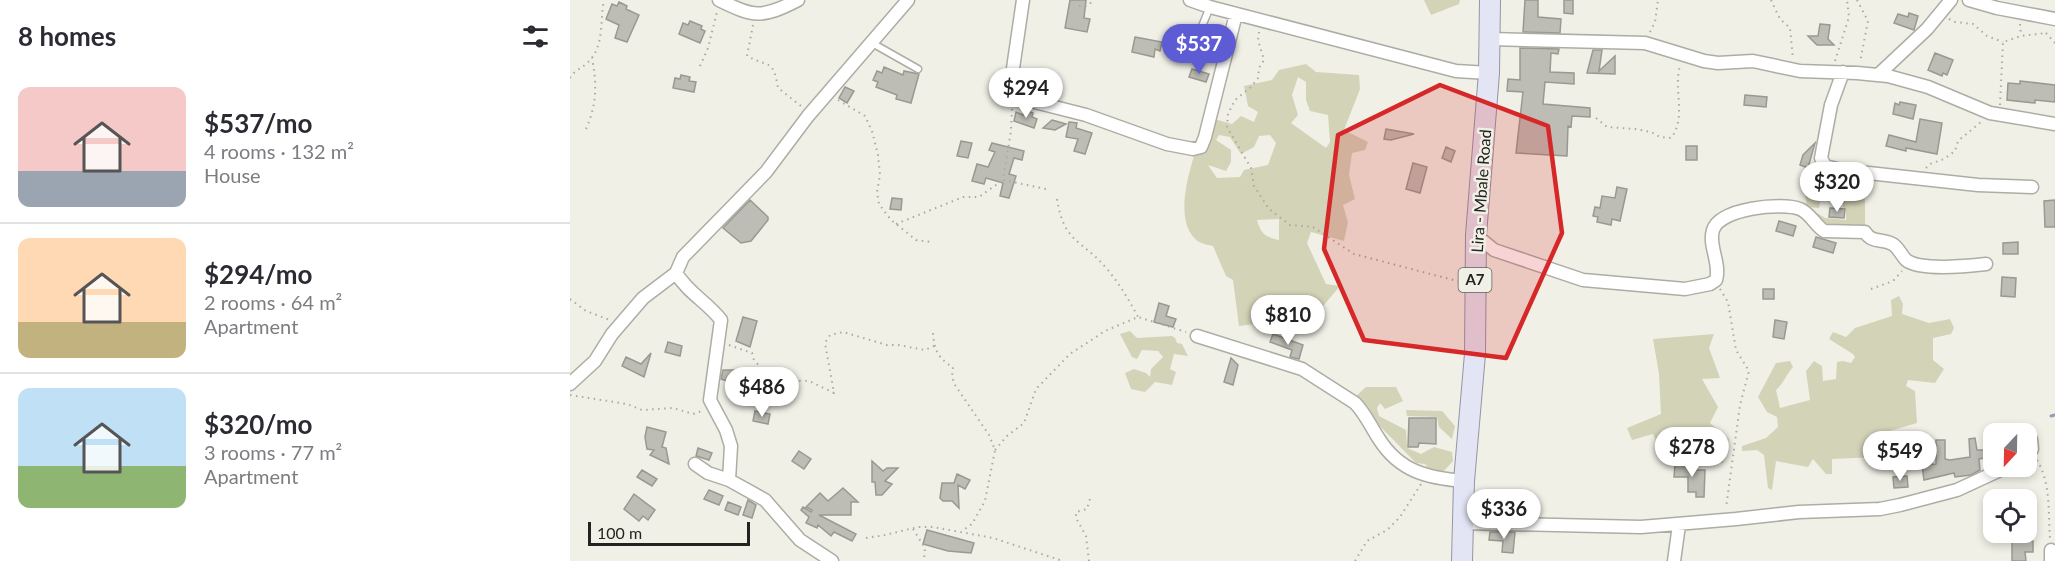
<!DOCTYPE html>
<html lang="en">
<head>
<meta charset="utf-8">
<style>
  :root { --surface:#fff; --page:#f2f2f3; --text:#2b2b33; --muted:#7c7c81; --line:#e1e1e2; --accent:#5d5cd4 }
  body { margin:0; font-family:Lato,sans-serif; background:var(--page); color:var(--text); height:100vh; display:flex; flex-direction:column; font-size:22px; white-space:nowrap }
  * { box-sizing:border-box; margin:0 }
  p { font-size:20px; color:var(--muted) }
  .icon { flex:none; width:33px; height:33px; fill:none; stroke:currentColor; stroke-width:2; stroke-linecap:round; stroke-linejoin:round }
  .map { position:relative; flex:1; overflow:hidden }
  .sheet { display:flex; flex-direction:column; background:var(--surface); width:570px }
  .sheet>* { flex:none }
  .needle { width:39px; rotate:202deg }
  .buttons { position:absolute; left:1413px; top:423px; display:grid; gap:12px }
  .buttons a { display:grid; place-items:center; width:54px; height:54px; border-radius:12px; background:var(--surface); box-shadow:0 3px 9px #0003; font-size:30px }
  .scale { position:absolute; left:18px; bottom:15px; width:162px; box-sizing:border-box; padding-left:6px; border:3px solid #232320; border-top:0; font-size:16px; line-height:21px; white-space:nowrap; color:#232320; -webkit-text-stroke:4px #f0f0e7; paint-order:stroke }
  .price { position:absolute; translate:-50% -51px; padding:0 14px; border-radius:21px; background:#fff; color:#222; font-size:20px; line-height:39px; filter:drop-shadow(0 2px 3px #0008) }
  .price::after { content:''; position:absolute; left:50%; top:36px; width:18px; height:14px; margin-left:-9px; background:inherit; clip-path:polygon(0 0,100% 0,50% 100%) }
  .price.selected { background:var(--accent); color:#fff }
  ul { padding:0; list-style:none }
  li { display:flex; align-items:center; gap:18px; height:150px; padding:0 18px }
  li+li { border-top:2px solid var(--line) }
  li span { display:grid; place-items:center; flex:none; width:168px; height:120px; border-radius:12px; color:#555 }
  li>.icon { margin-inline-start:auto }
  span .icon { width:72px; height:72px; fill:#fffc; stroke-width:1 }
  li b { font-size:26px }
  h2 { display:flex; justify-content:space-between; align-items:center; height:72px; padding:0 18px; font-size:26px }
  main { display:flex; flex:1; min-height:0 }
  .map>svg:first-child { display:block }
</style>
</head>
<body>
<main>
<section class="sheet">
<h2>8 homes<svg class="icon" aria-label="filters" viewBox="0 0 24 24"><path d="M4 7h16M4 17h16"/><circle cx="9" cy="7" r="2"/><circle cx="15" cy="17" r="2"/></svg></h2>
<ul>
<li><span style="background:linear-gradient(#f6c9c9 70%,#9aa5b1 0)"><svg class="icon" aria-label="home" viewBox="0 0 24 24"><path d="M3 11l9-7 9 7M6 9v11h12V9"/></svg></span><div><b>$537/mo</b><p>4 rooms · 132 m²</p><p>House</p></div></li>
<li><span style="background:linear-gradient(#ffd9b3 70%,#c2b280 0)"><svg class="icon" aria-label="home" viewBox="0 0 24 24"><path d="M3 11l9-7 9 7M6 9v11h12V9"/></svg></span><div><b>$294/mo</b><p>2 rooms · 64 m²</p><p>Apartment</p></div></li>
<li><span style="background:linear-gradient(#bfe0f5 65%,#8fb573 0)"><svg class="icon" aria-label="home" viewBox="0 0 24 24"><path d="M3 11l9-7 9 7M6 9v11h12V9"/></svg></span><div><b>$320/mo</b><p>3 rooms · 77 m²</p><p>Apartment</p></div></li>
</ul>
</section>
<div class="map">
<svg width="1485" height="561" viewBox="0 0 1485 561">
  <rect width="100%" height="100%" fill="#f0f0e7"/>
  <!-- green -->
  <path fill="#d3d3b8" fill-rule="evenodd" d="M854 0H890L889 4 861 15Z
    M736 64 746 72 789 75 790 89 774 130 798 142 795 150 782 153 779 175 785 199 773 205 778 222 774 241 741 232 737 243 756 284 770 286 748 312 728 301 718 328 700 322 669 326 663 280 656 276 643 246C639 245 633 244 629 242 596 220 628 146 637 117L662 124 671 116 684 122 688 112 678 106 674 86 702 80 709 70ZM728 77 736 82V100L740 111 758 115 760 142 756 148 721 123 728 115 722 95ZM649 135 660 137 671 154 684 147 689 136 700 135 706 143 698 165 674 170 670 177 647 178 638 165 656 171 661 162V150L646 140ZM709 219V240C695 237 691 234 687 220Z
    M1238 175C1250 176 1256 182 1268 183L1271 177 1287 176 1291 184 1283 188 1295 199V227L1253 228 1243 215 1247 213 1255 218 1276 220V209L1273 207V196L1256 188 1252 191 1249 208 1237 207 1233 183Z
    M1329 296 1333 304 1332 314 1359 323 1380 319 1384 328 1381 334 1363 338V360L1374 369 1365 383 1338 380 1336 386 1345 391 1347 423 1306 435 1307 457 1262 459V474H1256L1243 459 1238 467 1206 461 1202 490 1198 488 1194 455 1187 450 1172 451V446L1196 438 1208 427 1207 417 1197 412 1188 397 1206 363 1220 361 1223 367C1216 375 1214 383 1206 390L1210 408 1240 400 1236 371 1244 361 1252 366 1253 381 1266 379 1267 362 1273 361 1281 363 1285 357 1283 354 1259 339 1263 332 1276 337 1285 328 1322 316 1321 300Z
    M560 331 567 338 602 336 605 338 607 343 612 344 618 356 604 354 600 369 606 372 602 385 585 382 575 392 561 389 555 373 564 369 576 373 580 377 581 369 593 357 588 351 572 350 567 359 562 357 550 334Z
    M1144 334 1139 348 1150 378 1132 379 1148 407 1140 423 1159 439 1153 463 1126 457 1122 444 1109 441 1110 456 1090 449 1083 434 1062 440 1057 428 1091 414 1089 374 1083 339Z
    M796 387H826L833 401 815 409 810 403 807 408 809 416 836 430 837 448 851 454 864 447 882 452 883 461 870 475 863 474 855 464 846 463 799 415 786 396Z
    M836 410 872 411 885 426 882 439 869 427 867 417 837 416Z"/>
  <g fill="none" stroke-linecap="round" stroke-linejoin="round">
    <!-- stream -->
    <path stroke="#979bb8" stroke-width="3" d="M1481 416 1485 415"/>
  </g>
  <!-- building -->
  <path fill="#bdbdb5" stroke="#999991" stroke-width="1.5" d="M500 0H516L514 18 520 19 517 32 495 28Z
    M955 0H968V17L991 19 990 33 953 32Z
    M994 0H1003V14L994 13Z
    M49 2 57 6 56 9 69 15 57 42 45 38 49 25 36 19 42 4 47 6Z
    M1339 13 1348 16 1344 30 1324 23 1328 14 1338 17Z
    M120 21 132 26 131 29 135 31 130 43 109 34 113 23 118 25Z
    M1250 24 1260 25 1258 39 1264 45H1247L1238 36H1248Z
    M565 37 592 42 590 51 585 49 584 57 562 52Z
    M950 48 989 49 988 54 981 53 980 72 1004 73V84L975 82 973 104 1020 108V117L1002 116 1001 127 998 126 997 156 946 153 953 92 937 91 938 79 950 80Z
    M1023 50H1032L1029 71 1045 56V74L1017 73Z
    M1365 53 1383 60 1377 75 1373 73 1372 76 1358 70Z
    M314 67 333 75 334 71 349 74 341 103 326 99 327 95 306 87 308 82 303 80 307 71 312 73Z
    M622 69 639 74 636 82 619 77Z
    M111 75 120 77 119 81 126 82 124 92 103 88 105 78 110 79Z
    M1450 81 1485 85V102L1465 100V103L1437 100 1438 83 1450 84Z
    M275 87 284 91 277 103 269 98Z
    M1175 95 1197 97 1196 107 1174 105Z
    M1330 102 1346 105 1343 119 1323 114 1325 103 1329 105Z
    M455 110 463 113 462 117 467 119 464 128 444 121 446 112 453 115Z
    M1350 119 1372 123 1367 154 1336 148V151L1316 146 1319 135 1346 142Z
    M482 120 496 124 485 130 473 128Z
    M499 122 507 123 506 128 522 133 515 154 504 151 508 139 496 137Z
    M816 129 844 134 821 140 814 139Z
    M391 141 402 143 398 158 387 156Z
    M422 143 454 151 452 160 444 158 439 174 446 176 439 198 430 196 433 183 416 178 414 184 402 181 407 164 418 167 425 152 419 150Z
    M1245 143 1238 168 1230 165 1233 155Z
    M1116 146H1127V160H1116Z
    M876 147 885 151 881 162 872 158Z
    M843 163 857 167 850 193 836 189Z
    M1047 187 1057 189 1050 221 1042 219 1041 225 1027 222 1028 217 1023 216 1025 207 1030 208 1032 196 1045 198Z
    M322 198 332 199 331 210 320 209Z
    M180 200 198 217V220L181 241 171 243 153 228Z
    M1485 200V227H1475L1474 201Z
    M1260 208 1275 209 1274 218 1259 217Z
    M1209 221 1226 226 1223 236 1206 231Z
    M1246 237 1266 243 1263 253 1243 247Z
    M1448 242V254H1433V243Z
    M1432 277 1446 278 1445 297 1431 296Z
    M1193 289H1204V299H1193Z
    M589 303 599 306 596 316 606 319 603 327 584 322Z
    M173 317 187 321 180 347 166 341Z
    M1205 320 1217 322 1214 339 1203 337Z
    M703 334 733 345 729 359 720 357 722 350 700 342Z
    M98 342 112 346 110 356 95 352Z
    M81 353 74 377 52 366 56 357 71 364Z
    M661 358 668 365 663 385 654 382Z
    M153 370H164L163 383 151 379Z
    M185 411 200 414 198 424 183 421Z
    M839 418H866V444L849 443 848 447H838Z
    M77 427 96 432 92 447 96 448 99 464 80 455 84 450 77 449 75 437Z
    M1405 438 1407 450H1414L1415 458 1409 459 1410 470 1401 475 1385 477 1384 473 1354 480 1352 465 1366 464V440H1375V459L1380 460 1400 457 1399 439Z
    M128 448 142 453 139 460 126 456Z
    M229 451 241 459 234 469 222 461Z
    M302 461 313 471 317 468H328L315 481 322 484 312 495H306L305 482H302Z
    M1105 464 1125 465V470H1135L1134 497H1126V492H1118V477H1104Z
    M72 470 87 479 82 486 67 477Z
    M387 474 400 480 395 489 388 485 389 508 382 501H373L370 498 372 483H384Z
    M1337 476 1338 487 1324 488 1323 477Z
    M273 488 288 502H281V515H249L286 534 282 541 264 532 261 536 248 525 247 528 236 523 239 517 231 510 233 507 241 512 242 510 236 507 250 493 258 501Z
    M139 490 153 496 149 505 134 499Z
    M64 494 85 510 78 520 73 516 69 521 54 509Z
    M178 500 186 505 182 518 173 515Z
    M158 502 171 507 168 515 155 510Z
    M357 530 404 543 401 553 378 551 353 544Z
    M920 532H945L943 553 932 552 933 541 919 540Z
    M1442 541H1463V552H1455L1456 561H1442Z"/>
  <g fill="none" stroke-linecap="round" stroke-linejoin="round">
    <defs>
      <path id="service" d="M302 43 348 69
        M622 44 630 31 640 7"/>
      <path id="minor" d="M149 0C184 17 191 19 228 0
        M453 0 441 82V96L516 115 597 144 623 149 631 147 635 137 666 14
        M620 0 640 7 886 71 919 73
        M1399 0 1427 8 1485 19
        M920 39 1075 43 1134 61 1148 63 1183 61 1230 71 1287 73 1318 76 1358 87 1420 113 1485 124
        M1273 72 1261 105 1251 158 1255 166 1271 170 1408 185 1462 187
        M1308 75 1357 29 1381 0
        M906 235 924 250 1013 280 1115 289 1140 284 1146 280C1151 263 1138 246 1143 230 1150 208 1212 202 1230 209 1240 213 1245 225 1254 231L1295 232C1302 244 1314 238 1324 245 1329 249 1332 256 1336 260 1350 271 1399 266 1416 264
        M627 336 732 369 785 403C795 413 801 427 809 439 830 472 858 478 894 481
        M0 384 25 361 42 334 73 298 106 273
        M1456 458 1462 449 1461 439
        M125 464 138 473 159 480 195 500 230 540 262 561
        M159 480 161 446 156 430 140 400 151 320C136 301 119 294 106 273L113 257 196 172 238 116 338 0
        M893 523 1071 527 1166 519 1229 512 1310 509 1330 505 1387 490 1439 466
        M1481 550V561
        M1104 561 1109 525"/>
      <path id="primary" d="M892 561 894 481 905 354 906 235 919 73 920 0"/>
    </defs>
    <!-- service casing -->
    <use href="#service" stroke="#adada5" stroke-width="9"/>
    <!-- minor casing -->
    <use href="#minor" stroke="#adada5" stroke-width="15"/>
    <!-- primary casing -->
    <use href="#primary" stroke="#9396a5" stroke-width="22"/>
    <!-- path -->
    <path stroke="#aaaaa3" stroke-width="2" stroke-dasharray="1.5 4.5" stroke-linecap="butt" d="M1201 0 1210 19 1220 28 1223 59
      M1287 0 1298 21 1290 62
      M509 6H517L524 0
      M1379 19 1385 22 1403 24 1417 36 1433 42
      M1450 24 1451 36
      M183 25 177 56C199 68 203 58 208 88L231 106
      M689 32 688 40 694 60 689 68 688 78 681 87 665 100 658 114 657 127 681 168 684 186 699 209 720 225 743 227 784 254 891 282
      M1080 32 1085 22 1088 0
      M1476 33 1485 43
      M1265 61 1279 17 1277 0
      M130 66 138 48 147 12
      M0 78C4 70 15 67 21 59 34 44 30 19 34 0
      M268 100 295 116 302 131 308 155 310 175 307 192 309 204 321 220 346 240 362 242
      M1430 105 1433 42 1451 36 1476 33
      M442 109 441 131 433 180 476 189
      M1026 118 1037 127 1065 129 1081 132 1090 137 1101 138C1117 118 1103 89 1110 66
      M16 129C27 104 27 85 22 58
      M1356 168 1360 164 1374 159 1385 151 1388 141 1411 122
      M487 199C494 244 512 239 537 269 549 283 559 300 568 317
      M326 224 393 197H409L433 180
      M1150 289 1158 302 1166 350 1179 371 1170 405 1156 508
      M1301 289 1323 281 1332 271
      M0 299 16 311 40 320
      M363 333C364 349 368 359 383 367L382 377 385 385 419 435 425 450 415 501 402 524 392 531
      M159 345 182 353 184 360 194 371 211 380 239 381 264 393 255 343 260 335 273 332 317 345H328L355 350 364 346
      M0 395 57 404 72 410 103 408 123 414 132 411
      M425 450 437 436 454 423 466 389 500 354 535 331 568 317 616 332
      M1467 460C1481 483 1478 512 1480 539
      M343 529 355 548 354 561
      M296 538 315 535 348 527H363L423 538 493 561
      M519 561 516 536 506 518V512L517 509 520 499
      M785 561 797 541 817 530 830 517 851 484"/>
    <!-- service -->
    <use href="#service" stroke="#fff" stroke-width="6"/>
    <!-- minor -->
    <use href="#minor" stroke="#fff" stroke-width="12"/>
    <!-- primary -->
    <use href="#primary" stroke="#e3e5f4" stroke-width="20"/>
  </g>
  <!-- marked area -->
  <path fill="#d62828" fill-opacity="0.2" stroke="#d62828" stroke-width="4.5" stroke-linejoin="round" d="M870 85 978 126 992 233 936 358 794 340 754 249 768 135Z"/>
  <g text-anchor="middle" stroke-width="5" stroke-linejoin="round" paint-order="stroke">
    <!-- shield labels -->
    <rect fill="#f0f0e7" stroke="#60605c" stroke-width="1.5" x="888.5" y="268" width="33" height="24" rx="4.5"/>
    <g font-size="15" font-weight="bold" fill="#232320">
      <text x="905" y="285">A7</text>
    </g>
    <!-- street labels -->
    <g font-size="16" fill="#232320" stroke="#f0f0e7">
      <text transform="translate(911 191) rotate(-86)" y="6">Lira - Mbale Road</text>
    </g>
  </g>
</svg>
<div class="buttons">
<a><svg class="needle" viewBox="-14 -14 28 28"><path d="M0-13l5 13h-10z" fill="#e53935"/><path d="M0 13l5-13h-10z" fill="#7c7c81"/></svg></a>
<a><svg class="icon" aria-label="locate" viewBox="0 0 24 24"><circle cx="12" cy="12" r="6"/><path d="M12 2v4M12 18v4M2 12h4M18 12h4"/></svg></a>
</div>
<div class="scale">100 m</div>
<b class="price selected" style="left:629px;top:75px">$537</b>
<b class="price" style="left:456px;top:119px">$294</b>
<b class="price" style="left:1267px;top:213px">$320</b>
<b class="price" style="left:718px;top:346px">$810</b>
<b class="price" style="left:192px;top:418px">$486</b>
<b class="price" style="left:1122px;top:478px">$278</b>
<b class="price" style="left:1330px;top:482px">$549</b>
<b class="price" style="left:934px;top:540px">$336</b>
</div>
</main>
</body>
</html>
